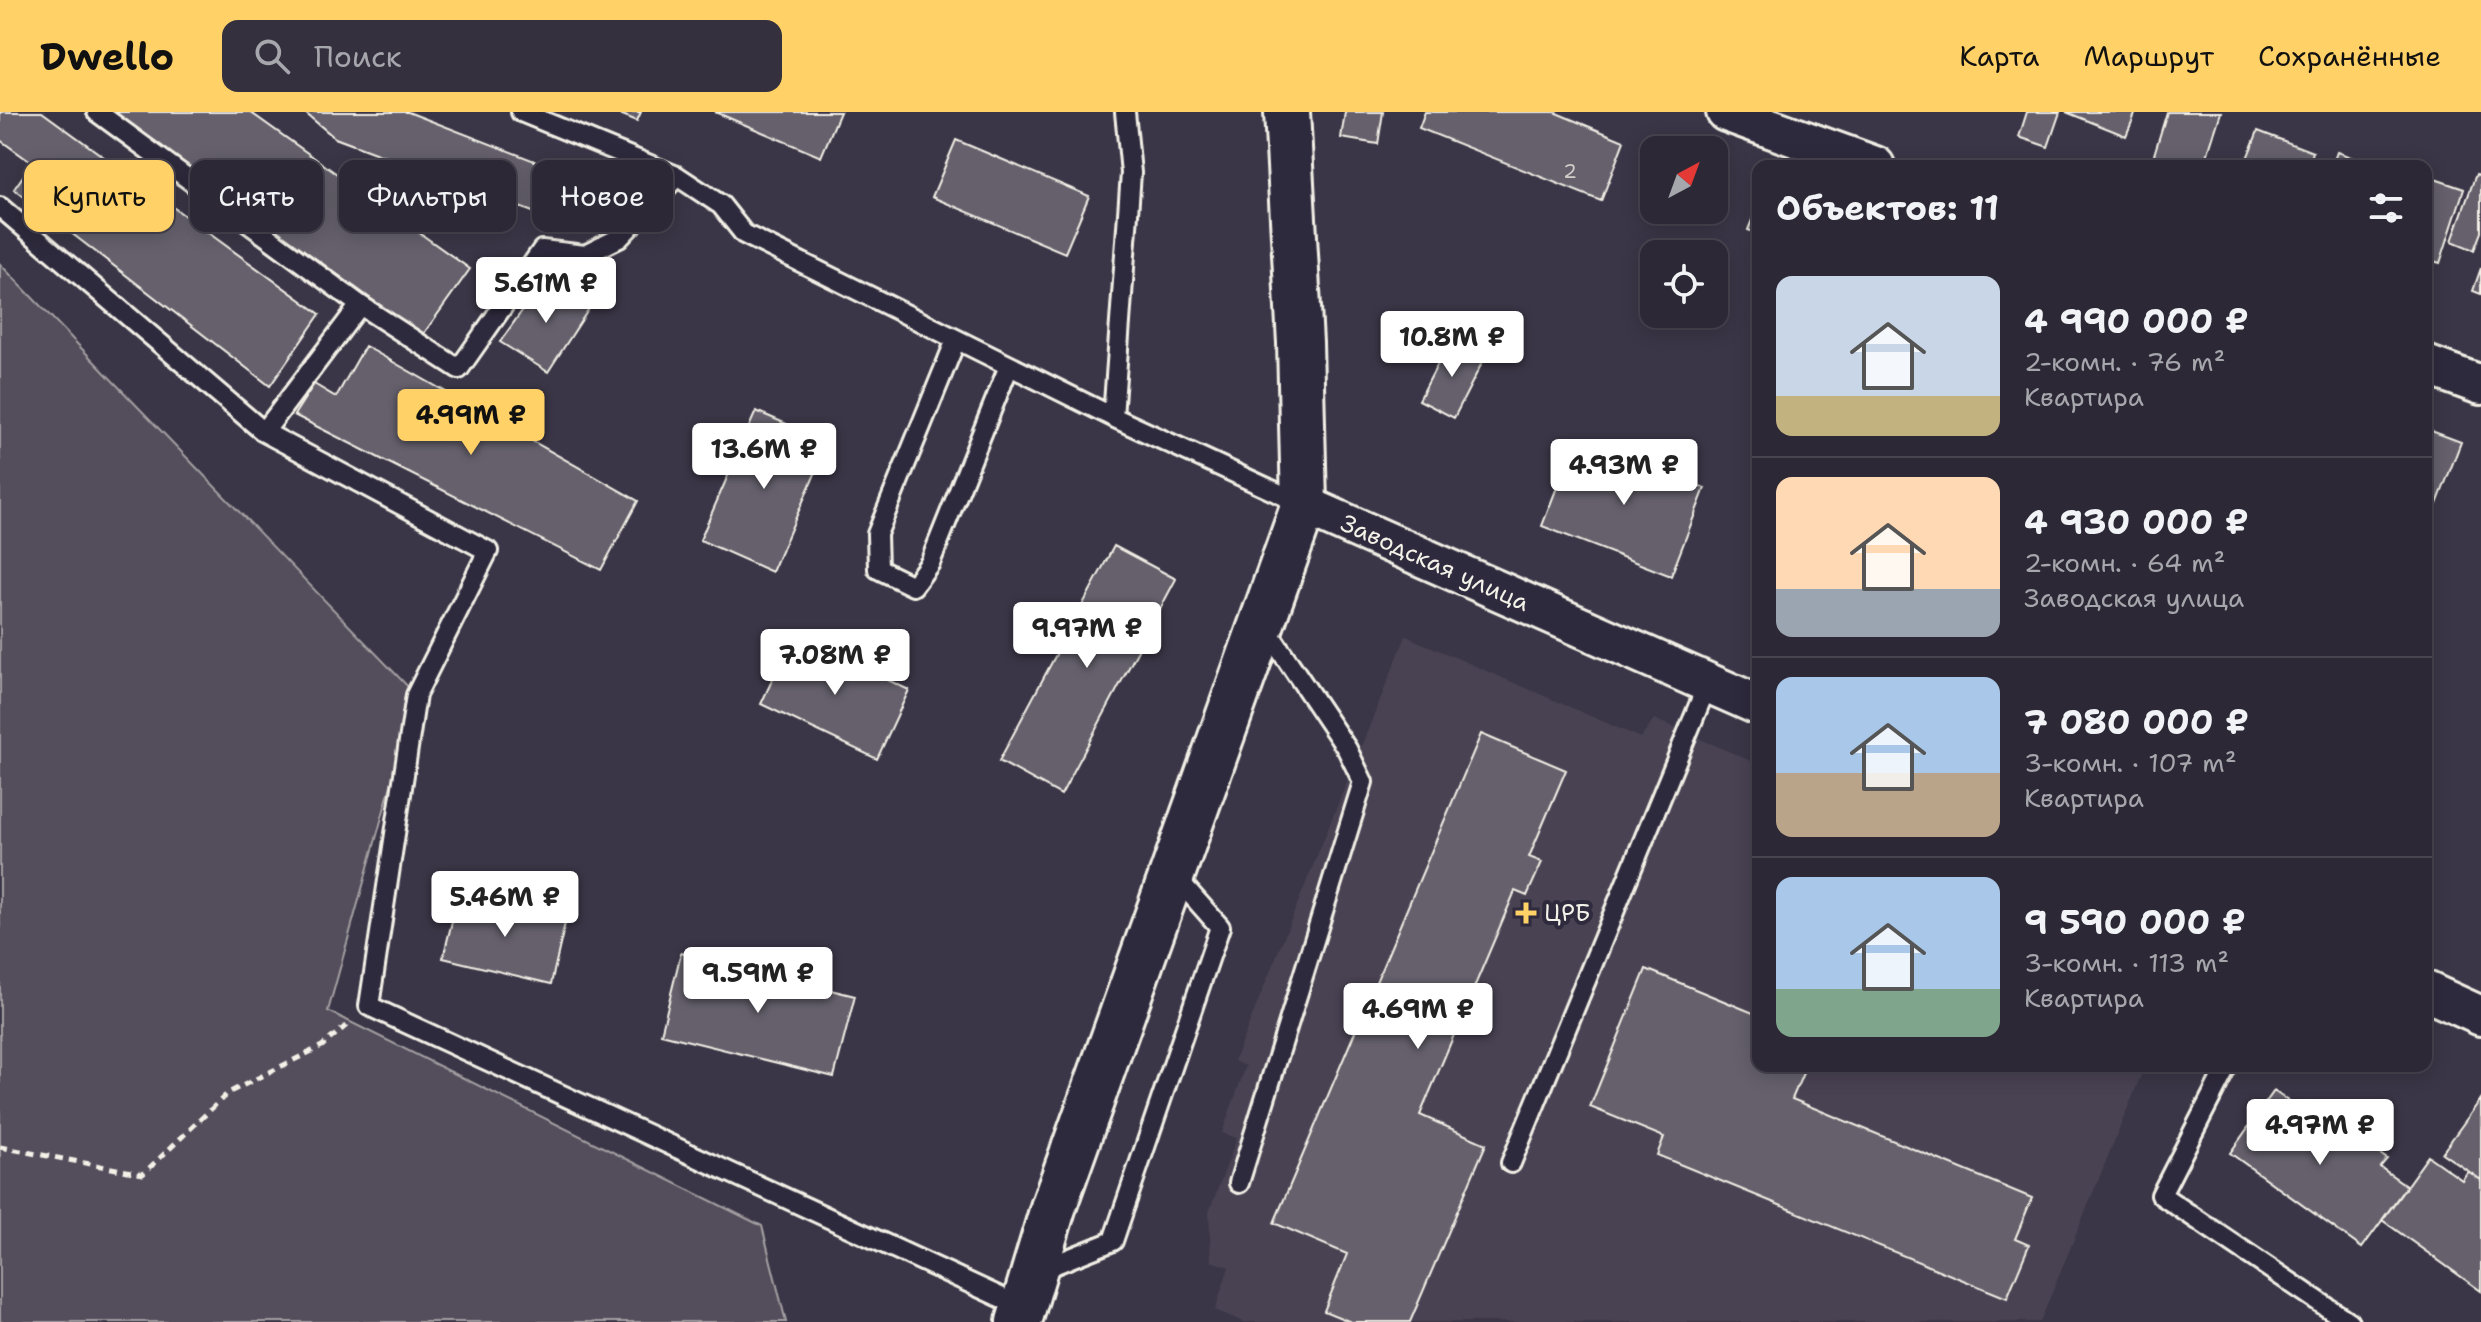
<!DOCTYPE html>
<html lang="ru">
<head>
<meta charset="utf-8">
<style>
  :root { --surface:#2c2835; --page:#34303d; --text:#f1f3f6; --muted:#a6a6ad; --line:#484450; --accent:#ffd166 }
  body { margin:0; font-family:"Shantell Sans",sans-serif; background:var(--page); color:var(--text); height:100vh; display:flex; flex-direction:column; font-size:30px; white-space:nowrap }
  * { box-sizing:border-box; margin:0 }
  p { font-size:26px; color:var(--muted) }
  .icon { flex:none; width:44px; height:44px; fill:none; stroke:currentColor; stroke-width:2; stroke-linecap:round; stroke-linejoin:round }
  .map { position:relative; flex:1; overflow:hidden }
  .panel { position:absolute; left:1752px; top:48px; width:680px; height:912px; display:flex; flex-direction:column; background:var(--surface); border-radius:16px; box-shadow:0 4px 20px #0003,0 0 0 2px var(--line) }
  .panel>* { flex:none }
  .guide { position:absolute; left:24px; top:48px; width:760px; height:72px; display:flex; gap:16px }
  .needle { width:52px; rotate:41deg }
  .fabs { position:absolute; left:1640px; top:24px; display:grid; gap:16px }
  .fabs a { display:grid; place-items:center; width:88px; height:88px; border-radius:16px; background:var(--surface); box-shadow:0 4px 20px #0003,0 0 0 2px var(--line); font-size:40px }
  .price { position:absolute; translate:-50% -68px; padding:0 18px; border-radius:8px; background:#fff; color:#222; font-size:26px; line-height:52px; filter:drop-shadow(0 2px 4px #0008) }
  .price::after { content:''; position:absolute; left:50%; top:48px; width:24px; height:18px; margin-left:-12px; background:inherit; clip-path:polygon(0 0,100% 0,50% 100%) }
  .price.on { background:var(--accent); color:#111 }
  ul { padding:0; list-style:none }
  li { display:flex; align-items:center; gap:24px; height:200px; padding:0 24px }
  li+li { border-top:2px solid var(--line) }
  li span { display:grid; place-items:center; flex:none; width:224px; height:160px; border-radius:16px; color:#555 }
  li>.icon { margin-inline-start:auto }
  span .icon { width:96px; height:96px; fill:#fffc; stroke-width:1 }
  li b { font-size:34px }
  h2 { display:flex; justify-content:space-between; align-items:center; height:96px; padding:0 24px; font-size:34px }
  .pill { padding:0 28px; border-radius:16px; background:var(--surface); box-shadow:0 4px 20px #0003,0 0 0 2px var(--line); font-size:28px; line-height:72px }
  .pill.on { background:var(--accent); color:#111 }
  header { display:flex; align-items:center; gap:48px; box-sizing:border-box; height:112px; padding:0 40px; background:var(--accent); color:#111 }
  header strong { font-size:38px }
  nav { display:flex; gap:44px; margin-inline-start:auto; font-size:28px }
  .search { width:560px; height:72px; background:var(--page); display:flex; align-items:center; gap:20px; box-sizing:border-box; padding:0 28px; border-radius:16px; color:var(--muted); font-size:30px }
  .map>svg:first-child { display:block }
</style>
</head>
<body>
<header>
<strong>Dwello</strong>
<div class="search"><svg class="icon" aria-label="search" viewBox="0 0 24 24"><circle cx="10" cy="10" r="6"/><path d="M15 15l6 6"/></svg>Поиск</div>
<nav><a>Карта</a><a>Маршрут</a><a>Сохранённые</a></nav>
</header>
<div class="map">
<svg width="2481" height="1210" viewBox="0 0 2481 1210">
  <rect width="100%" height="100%" fill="#3b3647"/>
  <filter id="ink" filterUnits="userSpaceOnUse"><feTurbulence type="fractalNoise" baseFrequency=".0125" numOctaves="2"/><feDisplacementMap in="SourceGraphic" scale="16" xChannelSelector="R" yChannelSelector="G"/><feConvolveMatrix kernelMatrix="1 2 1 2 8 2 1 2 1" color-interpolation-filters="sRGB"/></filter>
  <g filter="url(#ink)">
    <!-- built -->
    <path fill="#484352" d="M1406 524 1641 626 1654 607 1758 652V954H2145L2040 1210H1244L1215 1198 1229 1155 1211 1149 1209 1100 1237 1026 1222 1021 1246 954 1234 949Z"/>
    <!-- green -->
    <path fill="#534e5c" stroke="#a4a0a2" stroke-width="2" d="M0 152 416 583 328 899 762 1114 786 1210H0Z"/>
    <!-- building -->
    <path fill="#65616c" stroke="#f4f1e8" stroke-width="2" d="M0 0H42L320 202 270 274 14 77 32 51 0 28Z
      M114 0H250L470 157 422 224Z
      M304 0H408L581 67 586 57 618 69 610 95 581 85 570 114 335 26Z
      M615 0H641L637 9Z
      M715 0H840L821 45Z
      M1345 0H1383L1378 32 1341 26Z
      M1425 0H1554L1624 29 1601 89 1419 16Z
      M2027 0H2060L2048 35 2019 25Z
      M2066 0H2136L2126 24Z
      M2167 0H2221L2204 54H2178L2153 46Z
      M2258 19 2313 40 2308 54H2244Z
      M956 28 1089 84 1065 141 932 85Z
      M2337 40 2375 54H2332Z
      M2476 62 2481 64V120L2474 138 2452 129Z
      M2426 64 2464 77 2440 151 2426 147Z
      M1758 93V122L1748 118Z
      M2481 156V182L2473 179Z
      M546 165 590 195 548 260 500 230Z
      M1450 228 1485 245 1454 306 1419 288Z
      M365 234 638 389 601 458 294 303 314 272 336 285Z
      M756 299 829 330 772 460 700 428Z
      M2426 317 2461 330 2437 392 2426 388Z
      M1576 326 1705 376 1671 464 1542 414Z
      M1114 434 1176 467 1061 683 999 649Z
      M793 523 909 578 877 647 761 592Z
      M1481 622 1566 658 1529 745 1542 750 1527 784 1515 779 1420 1003 1486 1032 1410 1210H1351L1324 1199 1347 1142 1274 1111Z
      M459 781 566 807 551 872 443 846Z
      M681 841 855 884 834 965 661 922Z
      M1646 857 1758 903V954H1806L1792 987 2032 1086 2015 1127 2029 1133 2007 1186 1657 1043 1664 1025 1590 995Z
      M2274 979 2303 1000 2309 991 2387 1047 2380 1055 2407 1074 2362 1136 2230 1041Z
      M2481 987V1068L2442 1041Z
      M2428 1044 2462 1068 2468 1059 2481 1068V1179L2382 1108Z"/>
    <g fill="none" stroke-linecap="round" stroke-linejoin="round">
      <defs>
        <path id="lane" d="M97 0 360 193
          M521 0 677 64 721 93 744 122 1113 305 1302 392
          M0 95 264 320 488 439 416 583 369 894 1024 1196
          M956 228 877 422 878 457 913 474 930 451 1009 254
          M1113 305 1131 61 1125 0
          M264 320 360 193 459 257 542 138 585 143 619 126 677 64
          M2227 954 2161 1083 2349 1210
          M1511 1051 1708 571
          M1239 1071 1363 670 1347 637 1265 515
          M1038 1159 1113 1129 1220 815 1174 763"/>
        <path id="street" d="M1726 0 1875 54
          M2426 253 2481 273
          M1304 393 1758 593
          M2426 879 2481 904"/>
        <path id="secondary" d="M1019 1210 1053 1096 1304 393 1300 231 1287 0"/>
      </defs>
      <!-- lane casing -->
      <use href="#lane" stroke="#f4f1e8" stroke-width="24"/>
      <!-- street casing -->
      <use href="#street" stroke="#f4f1e8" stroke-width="44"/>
      <!-- secondary casing -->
      <use href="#secondary" stroke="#f4f1e8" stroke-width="50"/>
      <!-- path -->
      <path stroke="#f4f1e8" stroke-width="5" stroke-dasharray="8 6" stroke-linecap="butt" d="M0 1035 143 1062 228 981 322 934 347 913"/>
      <!-- lane -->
      <use href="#lane" stroke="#2f2a3d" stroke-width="18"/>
      <!-- street -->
      <use href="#street" stroke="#2f2a3d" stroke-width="38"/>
      <!-- secondary -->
      <use href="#secondary" stroke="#2f2a3d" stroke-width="44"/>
    </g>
  </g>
  <!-- markers -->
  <path fill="#ffd166" stroke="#2f2a3d" stroke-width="3" d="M1522 789h8v8h8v8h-8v8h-8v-8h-8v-8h8z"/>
  <g text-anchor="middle" stroke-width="8" stroke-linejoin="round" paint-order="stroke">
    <!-- number labels -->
    <g font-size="20" fill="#d0cdc9">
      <text x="1570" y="66">2</text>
    </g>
    <!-- street labels -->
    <g font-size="24" fill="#f4f1e8" stroke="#2f2a3d">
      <text transform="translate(1435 451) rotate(24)" y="8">Заводская улица</text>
    </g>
    <!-- poi labels -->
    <g font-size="24" fill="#f4f1e8" stroke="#2f2a3d" text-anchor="start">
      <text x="1544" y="809">ЦРБ</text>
    </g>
  </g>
</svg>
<div class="fabs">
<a><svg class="needle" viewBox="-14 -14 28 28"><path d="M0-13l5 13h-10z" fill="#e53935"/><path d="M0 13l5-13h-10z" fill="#a6a6ad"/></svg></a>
<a><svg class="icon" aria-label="locate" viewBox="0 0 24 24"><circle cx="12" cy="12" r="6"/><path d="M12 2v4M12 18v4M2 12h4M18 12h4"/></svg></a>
</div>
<b class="price" style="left:546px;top:213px">5.61M ₽</b>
<b class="price" style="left:1452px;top:267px">10.8M ₽</b>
<b class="price on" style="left:471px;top:345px">4.99M ₽</b>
<b class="price" style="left:764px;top:379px">13.6M ₽</b>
<b class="price" style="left:1624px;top:395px">4.93M ₽</b>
<b class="price" style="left:1087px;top:558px">9.97M ₽</b>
<b class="price" style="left:835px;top:585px">7.08M ₽</b>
<b class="price" style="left:505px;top:827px">5.46M ₽</b>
<b class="price" style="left:758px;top:903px">9.59M ₽</b>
<b class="price" style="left:1418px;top:939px">4.69M ₽</b>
<b class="price" style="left:2320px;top:1055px">4.97M ₽</b>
<div class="guide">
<a class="pill on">Купить</a>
<a class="pill">Снять</a>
<a class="pill">Фильтры</a>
<a class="pill">Новое</a>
</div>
<section class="panel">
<h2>Объектов: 11<svg class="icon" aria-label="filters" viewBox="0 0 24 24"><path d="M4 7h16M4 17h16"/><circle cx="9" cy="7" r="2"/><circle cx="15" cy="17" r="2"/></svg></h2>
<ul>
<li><span style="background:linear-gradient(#c9d6e8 75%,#c2b280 0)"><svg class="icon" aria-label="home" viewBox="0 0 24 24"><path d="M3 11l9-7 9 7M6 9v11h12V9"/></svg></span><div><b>4 990 000 ₽</b><p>2-комн. · 76 m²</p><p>Квартира</p></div></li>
<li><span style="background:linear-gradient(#ffd9b3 70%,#9aa5b1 0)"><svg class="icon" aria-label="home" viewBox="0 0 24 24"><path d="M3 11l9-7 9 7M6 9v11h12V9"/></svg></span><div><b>4 930 000 ₽</b><p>2-комн. · 64 m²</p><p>Заводская улица</p></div></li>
<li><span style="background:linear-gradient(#a9c7e8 60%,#b9a48a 0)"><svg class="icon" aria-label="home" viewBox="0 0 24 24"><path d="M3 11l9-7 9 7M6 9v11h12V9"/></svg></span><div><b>7 080 000 ₽</b><p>3-комн. · 107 m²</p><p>Квартира</p></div></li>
<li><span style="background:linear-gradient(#a9c7e8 70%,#7fa58c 0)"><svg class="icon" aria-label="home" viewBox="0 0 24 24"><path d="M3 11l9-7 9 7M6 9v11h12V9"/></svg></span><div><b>9 590 000 ₽</b><p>3-комн. · 113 m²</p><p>Квартира</p></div></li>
</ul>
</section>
</div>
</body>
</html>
